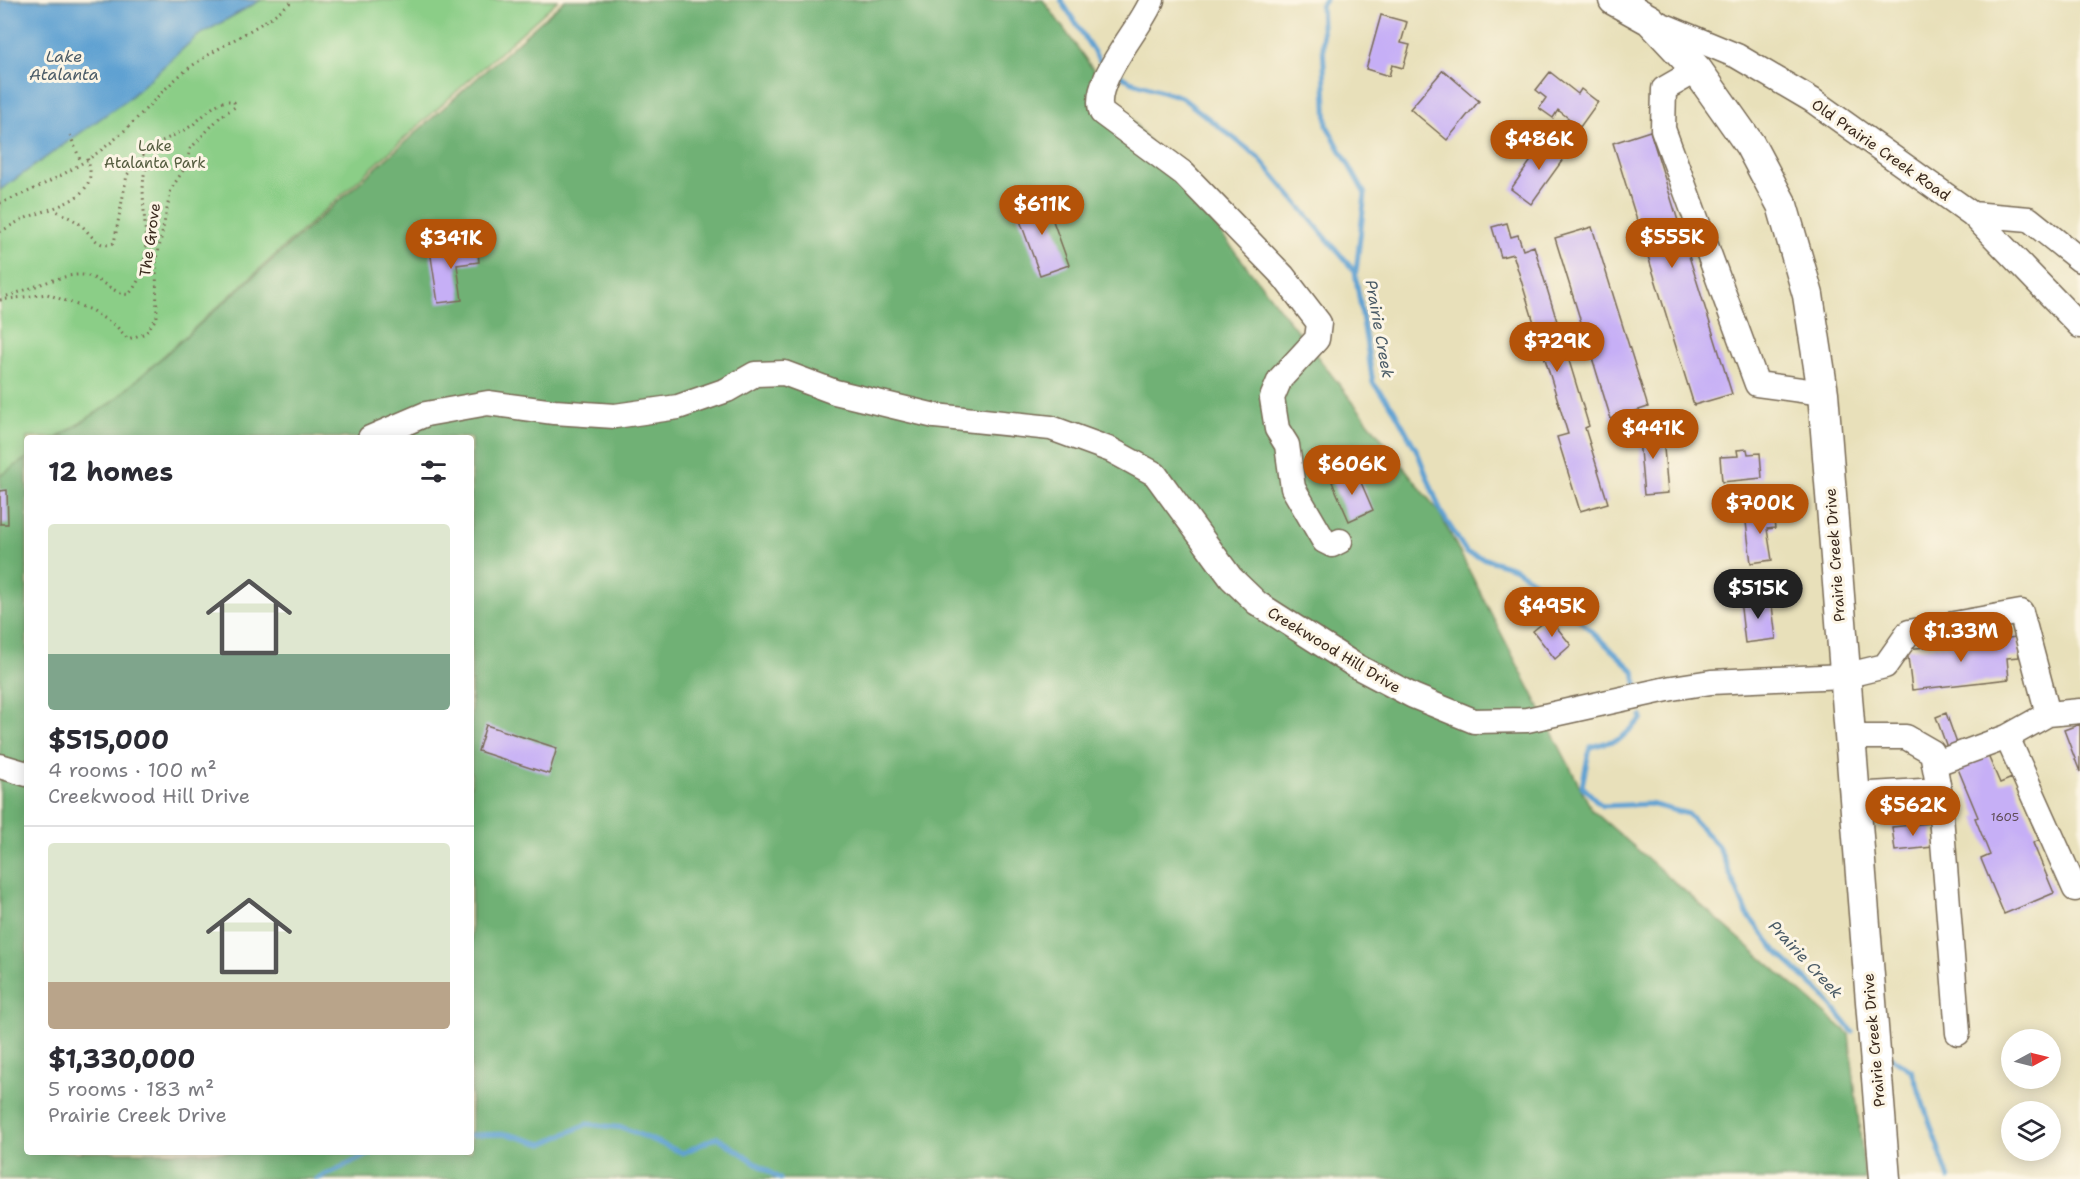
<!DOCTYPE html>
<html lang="en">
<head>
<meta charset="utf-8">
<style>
  :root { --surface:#fff; --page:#f2f2f3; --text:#2b2b33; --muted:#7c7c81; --line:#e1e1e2; --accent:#b45309 }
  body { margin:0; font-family:"Shantell Sans",sans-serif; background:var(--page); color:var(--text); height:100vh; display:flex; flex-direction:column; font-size:22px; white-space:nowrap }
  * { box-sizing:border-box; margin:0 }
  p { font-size:20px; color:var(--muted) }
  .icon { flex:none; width:33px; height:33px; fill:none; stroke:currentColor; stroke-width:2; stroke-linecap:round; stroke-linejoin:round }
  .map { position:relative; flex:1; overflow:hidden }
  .sheet { position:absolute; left:24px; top:435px; width:450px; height:720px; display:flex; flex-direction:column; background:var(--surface); border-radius:6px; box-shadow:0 3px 15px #0003 }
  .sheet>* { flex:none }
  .needle { width:39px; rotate:83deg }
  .fabs { position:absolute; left:2001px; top:1029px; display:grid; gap:12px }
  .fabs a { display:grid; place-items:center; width:60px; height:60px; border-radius:50%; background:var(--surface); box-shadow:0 3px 15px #0003; font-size:30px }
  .price { position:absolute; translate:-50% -51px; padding:0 14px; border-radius:21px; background:var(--accent); color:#fff; font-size:20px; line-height:39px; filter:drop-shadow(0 2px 3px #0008) }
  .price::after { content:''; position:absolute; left:50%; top:36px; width:18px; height:14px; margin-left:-9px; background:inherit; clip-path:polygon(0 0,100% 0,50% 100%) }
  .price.current { background:#222; color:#fff }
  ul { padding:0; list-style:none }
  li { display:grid; align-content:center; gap:12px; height:318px; padding:0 24px }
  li+li { border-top:2px solid var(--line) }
  li span { display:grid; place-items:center; height:186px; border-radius:6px; color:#555 }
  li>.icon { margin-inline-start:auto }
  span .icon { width:108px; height:108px; fill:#fffc; stroke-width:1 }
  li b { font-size:26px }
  h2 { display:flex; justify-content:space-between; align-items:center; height:72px; padding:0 24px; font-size:26px }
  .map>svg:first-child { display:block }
</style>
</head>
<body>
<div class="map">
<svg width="2080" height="1179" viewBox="0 0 2080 1179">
  <rect width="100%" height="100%" fill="#fcf5e5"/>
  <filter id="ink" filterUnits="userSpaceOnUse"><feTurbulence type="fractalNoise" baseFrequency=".0167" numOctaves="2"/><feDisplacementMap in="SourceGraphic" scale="12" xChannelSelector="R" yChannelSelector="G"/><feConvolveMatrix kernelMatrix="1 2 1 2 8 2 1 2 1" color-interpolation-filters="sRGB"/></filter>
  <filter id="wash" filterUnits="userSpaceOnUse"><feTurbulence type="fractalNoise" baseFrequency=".008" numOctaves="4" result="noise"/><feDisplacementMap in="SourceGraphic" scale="24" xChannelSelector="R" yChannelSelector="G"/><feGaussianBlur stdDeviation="1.35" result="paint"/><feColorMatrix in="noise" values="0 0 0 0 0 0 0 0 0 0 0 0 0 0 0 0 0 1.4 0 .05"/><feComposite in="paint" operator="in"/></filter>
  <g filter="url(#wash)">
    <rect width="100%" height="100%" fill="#e8e0ba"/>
    <!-- green -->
    <path fill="#8bce87" stroke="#637c52" stroke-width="1.5" d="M0 0H558L110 404 57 438H27V458L0 476Z"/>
    <!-- forest -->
    <path fill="#70b174" stroke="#566e49" stroke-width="1.5" d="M565 0H1043L1100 79 1439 512 1592 810 1849 1034 1865 1179H0V476L27 458V1152H471V438H57L110 404Z"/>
    <!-- water -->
    <path fill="#5fa1d2" stroke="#4d6678" stroke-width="1.5" d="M0 0H261L196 37 128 99 0 190Z"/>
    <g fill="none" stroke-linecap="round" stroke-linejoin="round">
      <!-- stream -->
      <path stroke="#5fa1d2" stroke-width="5" d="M1061 0 1099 60 1106 65
        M1325 0 1321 6 1327 126 1365 194 1356 272
        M1116 72 1130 81 1181 97 1258 157 1355 272 1373 383 1393 408 1417 451 1441 512 1467 553 1514 568 1546 589 1634 671 1637 688
        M1641 716 1642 719 1620 739 1590 747 1582 786 1602 806 1650 804 1688 814 1718 846 1747 914 1777 952 1823 995 1853 1032
        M1885 1053 1912 1071 1949 1179
        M471 1135 507 1134 543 1144 587 1124 624 1128 683 1153 717 1137 780 1179
        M317 1179 374 1152"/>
    </g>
    <g id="blocks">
      <!-- building -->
      <path fill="#c6aff6" d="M1381 15 1407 22 1401 43 1410 45 1403 68 1392 65 1389 76 1366 69Z
        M1443 70 1479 101 1447 140 1410 109Z
        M1550 72 1578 94 1581 89 1598 102 1580 127 1558 110 1553 118 1539 108 1546 98 1536 90Z
        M1650 131 1732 394 1694 405 1613 143Z
        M1546 139 1567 154 1531 204 1511 189Z
        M1044 196 1069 265 1040 275 1015 207Z
        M1507 223 1511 237 1518 235 1523 250 1534 246 1589 426 1585 428 1608 503 1580 511 1557 437 1568 434 1513 254 1501 257 1492 227Z
        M1592 227 1648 407 1611 419 1555 238Z
        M477 243 479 262 457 265 462 300 438 303 430 250Z
        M1662 426 1668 493 1644 495 1638 428Z
        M1747 449 1748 454 1760 453 1762 478 1722 482 1720 457 1738 456 1737 450Z
        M1356 471 1373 510 1349 521 1332 482Z
        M7 490 8 524H0V491Z
        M1772 510 1775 528 1767 529 1772 560 1751 563 1745 514Z
        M1771 597 1776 639 1745 643 1740 600Z
        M1549 618 1571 645 1555 659 1533 631Z
        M2017 637 2019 657 2007 658 2009 679 1912 690 1907 649Z
        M1946 713 1959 749 1949 753 1936 717Z
        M2080 724V772L2064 730Z
        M486 725 557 748 549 774 478 751Z
        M1986 751 2000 783 2012 778 2039 840 2033 843 2054 893 2004 914 1981 859 1990 855 1975 818 1978 817 1956 764Z
        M1931 823 1933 847 1895 851 1892 827Z"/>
    </g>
  </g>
  <g filter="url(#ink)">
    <use href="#blocks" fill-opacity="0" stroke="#786a55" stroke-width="1.5"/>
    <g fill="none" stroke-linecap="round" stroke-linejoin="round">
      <defs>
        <path id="minor" d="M1152 0C1141 29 1089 83 1102 113L1183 173 1283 276 1319 323 1317 339 1280 379 1272 398 1277 429 1287 445 1293 488 1324 541 1332 545 1340 541
          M1655 22 1737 56 1812 100 1972 214 2080 326
          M1697 70 1664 89 1663 129 1757 384 1823 393
          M1972 214 2029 219 2080 260
          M370 438 426 414 488 403 554 412 615 416 678 407 727 390 755 374 784 373 835 392 935 416 1051 428 1111 450 1155 474 1231 578 1257 603 1356 666 1413 696 1474 721 1527 720 1672 688 1711 682 1844 676 1885 666 1909 632 2021 612 2048 714 2080 711
          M1850 737H1906L1932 752 1939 790 1854 795
          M2007 737 2075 889
          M1934 764 2007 737 2048 714
          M0 766 27 774
          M1939 790 1958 1033"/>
        <path id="major" d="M1614 0 1650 20 1697 70 1750 145 1782 205 1808 295 1823 393 1885 1179"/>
      </defs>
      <!-- minor casing -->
      <use href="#minor" stroke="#786a55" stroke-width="27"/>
      <!-- major casing -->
      <use href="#major" stroke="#786a55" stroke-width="33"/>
      <!-- path -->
      <path stroke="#786a55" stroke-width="3" stroke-dasharray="1.5 4.5" stroke-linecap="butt" d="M70 135 81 162
        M0 203C34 191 81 167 109 144 138 121 158 92 189 68 223 43 262 28 293 0
        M0 232C7 228 14 224 21 220 47 208 104 201 87 158
        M7 296C27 291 62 273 83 275 98 276 118 297 129 294 158 262 139 213 144 175 146 164 156 156 158 145L157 143 147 150 127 175 114 243C98 250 91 234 81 225 74 219 63 215 55 210
        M0 300 47 294 91 310 117 327 128 339 146 333 157 317 156 263 171 189 186 166 190 149 220 117 235 107 234 102C218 96 203 118 191 126 180 133 169 138 157 143"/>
      <!-- minor -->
      <use href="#minor" stroke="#fff" stroke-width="24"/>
      <!-- major -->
      <use href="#major" stroke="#fff" stroke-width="30"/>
    </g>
  </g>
  <g text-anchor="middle" stroke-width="6" stroke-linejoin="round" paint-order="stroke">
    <!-- number labels -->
    <g font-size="12" fill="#5e4b54">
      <text x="2005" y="821">1605</text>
    </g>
    <!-- park labels -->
    <g font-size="15" fill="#535b3e" stroke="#fcf5e5">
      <text x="155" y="151">Lake<tspan x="155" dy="17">Atalanta Park</tspan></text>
    </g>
    <!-- street labels -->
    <g font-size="15" fill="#3b2a1e" stroke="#fcf5e5">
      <text transform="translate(1881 150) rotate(35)" y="5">Old Prairie Creek Road</text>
      <text transform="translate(150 240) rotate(-82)" y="5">The Grove</text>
      <text transform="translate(1835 555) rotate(-94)" y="5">Prairie Creek Drive</text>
      <text transform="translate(1334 650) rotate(31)" y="5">Creekwood Hill Drive</text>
      <text transform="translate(1874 1040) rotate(-95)" y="5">Prairie Creek Drive</text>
    </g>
    <!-- water labels -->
    <g font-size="16" font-style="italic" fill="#495a66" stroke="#fcf5e5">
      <text x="64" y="62">Lake<tspan x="64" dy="18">Atalanta</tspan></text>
      <text transform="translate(1380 329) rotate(80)" y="6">Prairie Creek</text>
      <text transform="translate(1806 959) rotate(47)" y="6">Prairie Creek</text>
    </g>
  </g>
</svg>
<div class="fabs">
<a><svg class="needle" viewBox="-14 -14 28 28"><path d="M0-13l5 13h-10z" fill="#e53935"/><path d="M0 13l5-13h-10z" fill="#7c7c81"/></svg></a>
<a><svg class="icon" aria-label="layers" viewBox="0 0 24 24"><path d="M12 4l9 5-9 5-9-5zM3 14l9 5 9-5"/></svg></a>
</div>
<b class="price" style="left:1539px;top:171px">$486K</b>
<b class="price" style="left:1042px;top:236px">$611K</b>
<b class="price" style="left:1672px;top:269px">$555K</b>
<b class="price" style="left:451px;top:270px">$341K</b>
<b class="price" style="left:1557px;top:373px">$729K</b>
<b class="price" style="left:1653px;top:460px">$441K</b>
<b class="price" style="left:1352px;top:496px">$606K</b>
<b class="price" style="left:1760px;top:535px">$700K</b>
<b class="price current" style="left:1758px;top:620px">$515K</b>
<b class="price" style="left:1552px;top:638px">$495K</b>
<b class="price" style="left:1961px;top:663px">$1.33M</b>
<b class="price" style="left:1913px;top:837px">$562K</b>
<section class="sheet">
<h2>12 homes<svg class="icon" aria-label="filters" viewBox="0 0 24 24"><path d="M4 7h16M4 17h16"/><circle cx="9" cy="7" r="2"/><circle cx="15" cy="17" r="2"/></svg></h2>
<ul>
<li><span style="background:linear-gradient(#dfe7d0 70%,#7fa58c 0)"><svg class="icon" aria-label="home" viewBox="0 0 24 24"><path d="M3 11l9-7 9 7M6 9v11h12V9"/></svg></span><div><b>$515,000</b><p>4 rooms · 100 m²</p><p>Creekwood Hill Drive</p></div></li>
<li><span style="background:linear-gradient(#dfe7d0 75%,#b9a48a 0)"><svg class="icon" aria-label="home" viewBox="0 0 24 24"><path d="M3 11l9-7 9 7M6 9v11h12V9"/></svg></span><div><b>$1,330,000</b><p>5 rooms · 183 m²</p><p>Prairie Creek Drive</p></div></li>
</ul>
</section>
</div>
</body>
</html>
